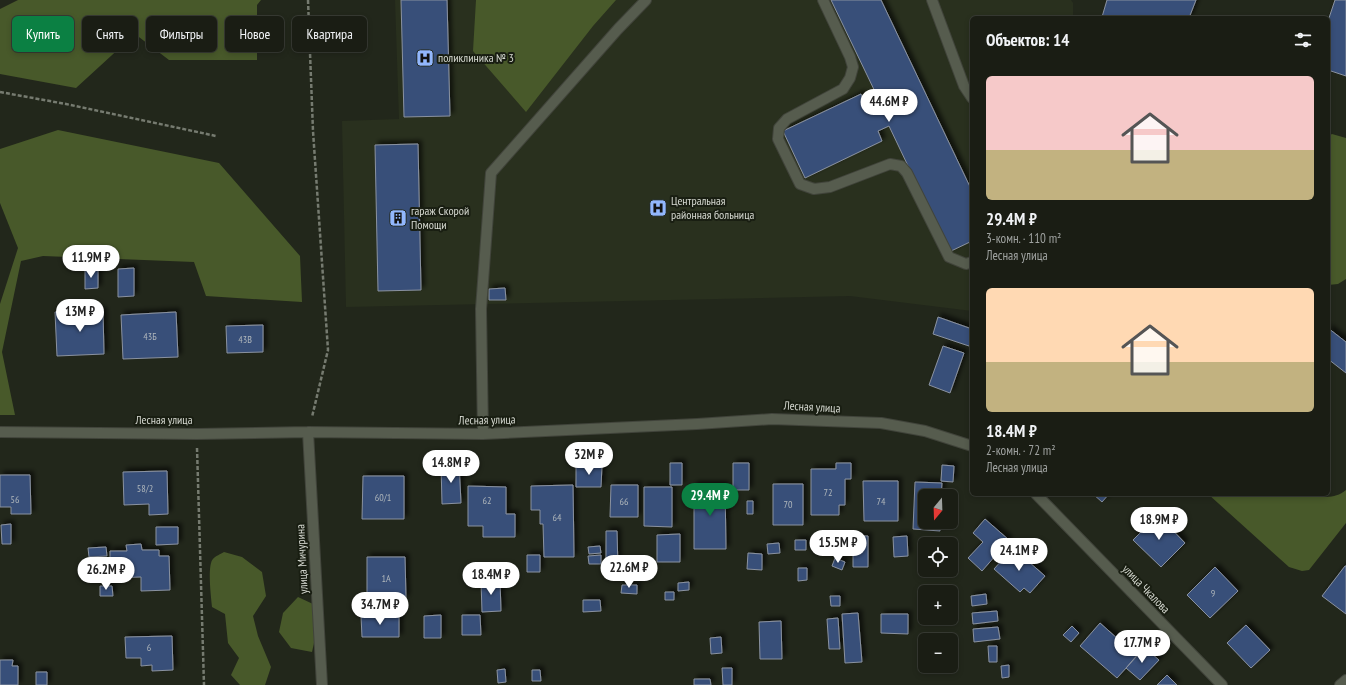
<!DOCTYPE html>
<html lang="ru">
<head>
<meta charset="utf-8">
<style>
  :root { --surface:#1a1d14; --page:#23261d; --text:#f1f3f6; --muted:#9fa2a0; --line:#383b34; --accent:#0b8043 }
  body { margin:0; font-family:"PT Sans Narrow",sans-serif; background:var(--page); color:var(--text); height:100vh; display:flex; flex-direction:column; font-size:15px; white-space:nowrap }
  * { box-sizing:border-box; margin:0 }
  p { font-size:13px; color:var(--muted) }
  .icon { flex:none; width:22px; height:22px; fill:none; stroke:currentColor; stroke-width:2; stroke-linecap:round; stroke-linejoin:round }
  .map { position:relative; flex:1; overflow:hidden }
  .side { position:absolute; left:970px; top:16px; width:360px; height:480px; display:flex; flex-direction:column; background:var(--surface); border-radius:6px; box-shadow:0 2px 6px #0003,0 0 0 1px var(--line) }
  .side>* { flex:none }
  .banner { position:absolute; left:12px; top:16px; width:380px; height:36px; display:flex; gap:8px }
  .needle { width:26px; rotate:199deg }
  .tools { position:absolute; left:918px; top:489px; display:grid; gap:8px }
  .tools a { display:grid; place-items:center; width:40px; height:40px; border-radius:6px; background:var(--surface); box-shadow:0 2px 6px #0003,0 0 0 1px var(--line); font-size:20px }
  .price { position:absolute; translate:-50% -34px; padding:0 9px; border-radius:14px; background:#fff; color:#222; font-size:13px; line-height:26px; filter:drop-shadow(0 1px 2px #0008) }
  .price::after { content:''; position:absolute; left:50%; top:24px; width:12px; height:9px; margin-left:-6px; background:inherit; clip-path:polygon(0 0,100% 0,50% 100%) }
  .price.selected { background:var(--accent); color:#fff }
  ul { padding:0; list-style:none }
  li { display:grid; align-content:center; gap:8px; height:212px; padding:0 16px }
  li span { display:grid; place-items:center; height:124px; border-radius:6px; color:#555 }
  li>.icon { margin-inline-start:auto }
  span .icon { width:72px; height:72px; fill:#fffc; stroke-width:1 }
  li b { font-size:17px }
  h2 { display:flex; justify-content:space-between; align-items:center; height:48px; padding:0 16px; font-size:17px }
  .pill { padding:0 14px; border-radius:6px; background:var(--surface); box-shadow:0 2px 6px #0003,0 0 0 1px var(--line); font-size:14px; line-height:36px }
  .pill.selected { background:var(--accent); color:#fff }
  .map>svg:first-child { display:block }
</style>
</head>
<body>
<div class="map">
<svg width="1346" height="685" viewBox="0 0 1346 685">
  <defs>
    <filter id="shadow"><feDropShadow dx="3.5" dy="-3.5" stdDeviation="2" flood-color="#0009"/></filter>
  </defs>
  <rect width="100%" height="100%" fill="#22271b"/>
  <!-- built -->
  <path fill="#29301e" d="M395 0H1071L1073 3V18H972V311L850 296 346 307 342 121 399 119Z"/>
  <!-- forest -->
  <path fill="#48592a" d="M18 0H261L257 5V60H169L135 34 76 88 0 74V9Z
    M476 0H616L593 26 526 112 473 51Z
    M58 130 219 163 300 256 302 302 206 296 194 262 43 256 21 261 2 352 15 415H0V304L18 248 0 203V149Z
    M1332 134 1346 138V279L1338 284 1328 285V136Z
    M1346 490V523L1309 570 1302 571 1289 567 1208 494H1310C1323 498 1335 499 1346 490Z
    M224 552 242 557 262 572 266 596 253 616 258 636 271 667 265 685H240L231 675 239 658 228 643 225 614 212 607C211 597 207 565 213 559 215 556 221 554 224 552Z
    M298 597 313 604 318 625 312 652 291 648 279 632 283 613Z"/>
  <!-- building -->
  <path fill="#394f79" stroke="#8a92a0" filter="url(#shadow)" d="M401 0H447L450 116 404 117Z
    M831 0H881L972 191V241L949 252 889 126 878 131 882 141 805 178 783 131 861 94 866 106 879 100Z
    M1107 0H1196L1189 18H1105L1102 17Z
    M1335 0H1346V76L1328 70V21Z
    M418 144 421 290 378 291 375 145Z
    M134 268V296L118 297V269Z
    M85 270H98V288L85 289Z
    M505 288 506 300H489V289Z
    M103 311 104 354 57 356 55 312Z
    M176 312 178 357 123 359 121 315Z
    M938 317 972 329V338L969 346 933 334Z
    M263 325V352L227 353 226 326Z
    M1328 328 1346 342V373L1328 359Z
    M943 346 964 353 950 393 929 385Z
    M459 463 461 503 442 504 441 464Z
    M670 463H682V485H670Z
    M733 463H749V490H733Z
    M836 463H851V479H845V505H839V515H811V469H836Z
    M576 464 602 465 601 487H576Z
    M942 465 954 466 953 482 941 481Z
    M167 471 168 514 149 515V504L124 505 123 472Z
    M0 475H30L31 514H11V507H0Z
    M363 476H404V519H362Z
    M863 481H898V521H864Z
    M915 482 942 483 941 496H925V522H940V531L913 529Z
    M773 484H803V525H773Z
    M573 485 574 557H544L543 524H540V510H531V486Z
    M611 485H638V517H610Z
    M694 485H725L726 549H694Z
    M468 486 506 487V514H515V537H483V526H468Z
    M644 487H672V527L644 526Z
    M1093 494H1109L1102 502Z
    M747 501H753V514H747Z
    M1158 515 1185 543 1161 567 1133 540Z
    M985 519 1009 540 982 571 968 558 983 542 973 533Z
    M11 524V544H2L1 525Z
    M156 527H178V544L156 545Z
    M606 531H617L618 569H606Z
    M680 534V562H657V535Z
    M853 536H868V567H853Z
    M907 536 908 556 894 557 893 537Z
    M795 540H806V550H795Z
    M779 543 780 553 768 554 767 544Z
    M141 544 142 550H159V556H169L170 590 141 591V577L110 578V551H127L126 545Z
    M600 546 601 553 589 554 588 547Z
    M106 547 107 556 89 557 88 548Z
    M1013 548 1045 576 1030 593 1024 588 1020 592 994 569Z
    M748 553 762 554V570L747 569Z
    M527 555H540V572H527Z
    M601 555V564H589L588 556Z
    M367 557H405L406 598 392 599V605H379L378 599H367Z
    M835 558 845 562 842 570 832 566Z
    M1345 566H1346V614L1322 596Z
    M1215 567 1238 591 1210 618 1187 595Z
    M798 568H807V580L798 581Z
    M481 581H500L501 611 482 612Z
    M689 582V590L678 591V583Z
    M622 585H637V594L621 593Z
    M100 586H112L113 596H100Z
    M665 592H674V600H665Z
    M986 594 987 604 972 606 971 596Z
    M830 596H840V606H831Z
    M583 600H600L601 611 583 612Z
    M997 611 998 621 973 624 972 613Z
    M858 613 862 662 845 663 842 614Z
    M881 614H908V634L881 633Z
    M399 615V637H362L361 616Z
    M441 615V638H424V616Z
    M462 615H480L481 635H462Z
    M838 618 840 649H829L827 619Z
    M781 621 782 659H760L759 622Z
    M1100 623 1137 656 1117 678 1080 646Z
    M1246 625 1270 650 1251 668 1227 643Z
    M1072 626 1079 633 1071 642 1063 635Z
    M998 627 1000 639 974 642 973 629Z
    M172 636 173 670 152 671V665L141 666V658H126L125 637Z
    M721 637 722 653 711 654 710 638Z
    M988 646H997V662H989Z
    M1144 647 1159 660 1140 680 1126 668Z
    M0 660H13L12 666H18V685H0Z
    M1009 665V677L1002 678 1001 666Z
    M722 668H732V685H723Z
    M505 669 506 682 498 683 497 670Z
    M532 670H540L541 681H532Z
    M36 672H47V685H36Z
    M1167 675 1177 685H1157Z
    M694 679H710L711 685H694Z"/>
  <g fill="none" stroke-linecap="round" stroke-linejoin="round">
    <defs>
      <path id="minor" d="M823 0 850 57 853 67 850 78 843 89 787 119 779 128 778 139 800 184 814 189 830 187 890 164 901 166 907 173 949 257 966 264 972 262
        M932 0 964 86 972 98
        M0 432 197 434 308 432 483 434 697 424 772 419 881 423 925 431 972 446
        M308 432 322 685
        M483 434 481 309 491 173 618 29 646 0
        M1036 494 1222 685
        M1340 685 1346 680"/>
    </defs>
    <!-- minor casing -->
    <use href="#minor" stroke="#41443b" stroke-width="12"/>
    <!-- path -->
    <path stroke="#767b70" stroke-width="2.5" stroke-dasharray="4 2" stroke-linecap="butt" d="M308 0 313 131 328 350 312 417
      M0 92 66 104 216 136
      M197 448 204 685"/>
    <!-- minor -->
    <use href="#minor" stroke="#565c4e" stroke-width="10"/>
  </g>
  <!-- icons -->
  <defs>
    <symbol id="hospital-square" viewBox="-11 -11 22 22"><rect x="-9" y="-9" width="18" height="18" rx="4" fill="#92b7fd" stroke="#191e12"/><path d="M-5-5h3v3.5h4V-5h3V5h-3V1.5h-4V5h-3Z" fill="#111"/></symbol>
    <symbol id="building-square" viewBox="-11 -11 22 22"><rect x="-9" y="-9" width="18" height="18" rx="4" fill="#92b7fd" stroke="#191e12"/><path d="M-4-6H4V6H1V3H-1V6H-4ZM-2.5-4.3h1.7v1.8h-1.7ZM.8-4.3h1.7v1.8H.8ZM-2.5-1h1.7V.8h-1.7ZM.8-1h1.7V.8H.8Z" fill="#111"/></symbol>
  </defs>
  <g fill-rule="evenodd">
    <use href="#hospital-square" x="415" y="48" width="20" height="20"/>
    <use href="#hospital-square" x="648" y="198" width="20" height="20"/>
    <use href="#building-square" x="388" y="208" width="20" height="20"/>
  </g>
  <g text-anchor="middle" stroke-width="4" stroke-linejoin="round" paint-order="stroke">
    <!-- number labels -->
    <g font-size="10" fill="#afb6bb">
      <text x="150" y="340">43Б</text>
      <text x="245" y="343">43В</text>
      <text x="145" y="492">58/2</text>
      <text x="828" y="496">72</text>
      <text x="383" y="501">60/1</text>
      <text x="15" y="503">56</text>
      <text x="487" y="504">62</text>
      <text x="624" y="505">66</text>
      <text x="881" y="505">74</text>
      <text x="788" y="508">70</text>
      <text x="557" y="521">64</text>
      <text x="386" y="582">1А</text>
      <text x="1213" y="597">9</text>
      <text x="149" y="651">6</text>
    </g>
    <!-- poi labels -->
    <g font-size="12" fill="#d6d9d1" stroke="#191e12" text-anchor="start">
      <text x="438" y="62">поликлиника № 3</text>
      <text x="671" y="205">Центральная<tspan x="671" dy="14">районная больница</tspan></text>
      <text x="411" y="215">гараж Скорой<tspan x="411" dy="14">Помощи</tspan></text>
    </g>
    <!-- street labels -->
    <g font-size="12" fill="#d6d9d1" stroke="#191e12">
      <text transform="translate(812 407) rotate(3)" y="4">Лесная улица</text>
      <text x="164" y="424">Лесная улица</text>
      <text transform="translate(487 420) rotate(-1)" y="4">Лесная улица</text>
      <text transform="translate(302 559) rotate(-93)" y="4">улица Мичурина</text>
      <text transform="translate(1146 589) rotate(46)" y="4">улица Чкалова</text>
    </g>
  </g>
</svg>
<div class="tools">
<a><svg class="needle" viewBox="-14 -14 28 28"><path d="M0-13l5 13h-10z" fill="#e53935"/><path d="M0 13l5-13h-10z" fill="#9fa2a0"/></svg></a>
<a><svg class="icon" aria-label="locate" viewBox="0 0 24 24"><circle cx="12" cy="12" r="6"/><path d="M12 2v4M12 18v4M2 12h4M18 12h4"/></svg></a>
<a>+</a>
<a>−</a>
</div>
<b class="price" style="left:889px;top:123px">44.6M ₽</b>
<b class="price" style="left:91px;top:279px">11.9M ₽</b>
<b class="price" style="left:80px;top:333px">13M ₽</b>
<b class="price" style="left:589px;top:476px">32M ₽</b>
<b class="price" style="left:451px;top:484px">14.8M ₽</b>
<b class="price selected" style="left:710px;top:517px">29.4M ₽</b>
<b class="price" style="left:1159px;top:541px">18.9M ₽</b>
<b class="price" style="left:838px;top:564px">15.5M ₽</b>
<b class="price" style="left:1019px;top:572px">24.1M ₽</b>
<b class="price" style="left:629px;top:589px">22.6M ₽</b>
<b class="price" style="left:106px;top:591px">26.2M ₽</b>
<b class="price" style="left:491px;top:596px">18.4M ₽</b>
<b class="price" style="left:380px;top:626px">34.7M ₽</b>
<b class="price" style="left:1142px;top:664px">17.7M ₽</b>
<div class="banner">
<a class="pill selected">Купить</a>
<a class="pill">Снять</a>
<a class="pill">Фильтры</a>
<a class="pill">Новое</a>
<a class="pill">Квартира</a>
</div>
<section class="side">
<h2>Объектов: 14<svg class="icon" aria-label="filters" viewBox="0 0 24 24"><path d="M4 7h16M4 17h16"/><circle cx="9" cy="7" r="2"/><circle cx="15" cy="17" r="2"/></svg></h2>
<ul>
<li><span style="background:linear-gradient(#f6c9c9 60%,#c2b280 0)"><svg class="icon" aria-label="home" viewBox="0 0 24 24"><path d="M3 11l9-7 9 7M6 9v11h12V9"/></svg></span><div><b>29.4M ₽</b><p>3-комн. · 110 m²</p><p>Лесная улица</p></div></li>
<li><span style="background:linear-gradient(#ffd9b3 60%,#c2b280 0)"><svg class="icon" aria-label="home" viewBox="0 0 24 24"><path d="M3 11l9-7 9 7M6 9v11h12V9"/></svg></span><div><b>18.4M ₽</b><p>2-комн. · 72 m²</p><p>Лесная улица</p></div></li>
</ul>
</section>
</div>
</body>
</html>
